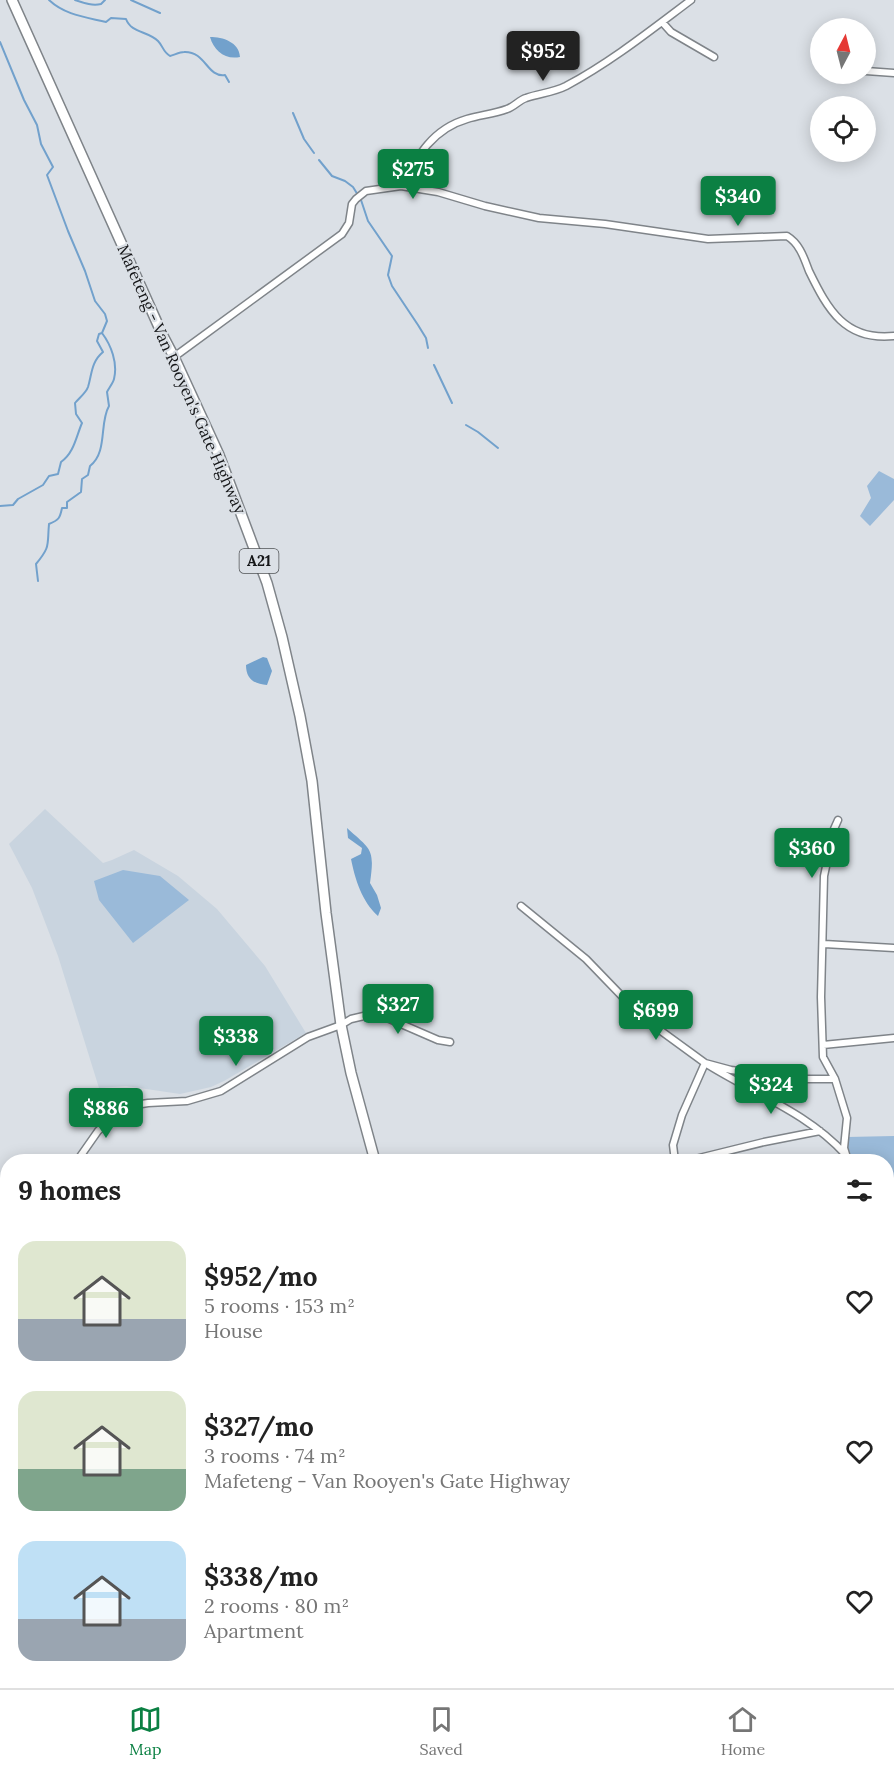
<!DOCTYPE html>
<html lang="en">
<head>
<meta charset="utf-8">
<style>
  :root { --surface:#fff; --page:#f2f2f2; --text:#222; --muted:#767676; --line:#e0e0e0; --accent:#0b8043 }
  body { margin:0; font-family:Lora,serif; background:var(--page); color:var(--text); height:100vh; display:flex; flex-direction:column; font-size:22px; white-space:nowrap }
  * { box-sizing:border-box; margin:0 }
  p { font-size:20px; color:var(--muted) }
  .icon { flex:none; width:33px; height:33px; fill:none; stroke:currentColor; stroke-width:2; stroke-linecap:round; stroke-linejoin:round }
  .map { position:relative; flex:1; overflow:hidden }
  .details { position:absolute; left:0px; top:1154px; width:894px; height:536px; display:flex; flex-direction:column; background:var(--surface); border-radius:24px 24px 0 0; box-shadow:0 3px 15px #0003 }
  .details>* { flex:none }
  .needle { width:39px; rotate:7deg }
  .fabs { position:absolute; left:810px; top:18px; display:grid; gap:12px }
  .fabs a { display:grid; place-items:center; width:66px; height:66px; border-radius:50%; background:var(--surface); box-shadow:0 3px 15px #0003; font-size:30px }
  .price { position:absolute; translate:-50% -51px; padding:0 14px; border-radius:6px; background:var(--accent); color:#fff; font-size:20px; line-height:39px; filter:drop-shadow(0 2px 3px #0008) }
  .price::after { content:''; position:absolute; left:50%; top:36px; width:18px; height:14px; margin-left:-9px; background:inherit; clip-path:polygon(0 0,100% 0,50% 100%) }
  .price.on { background:#222; color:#fff }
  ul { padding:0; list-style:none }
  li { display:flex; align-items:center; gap:18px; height:150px; padding:0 18px }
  li span { display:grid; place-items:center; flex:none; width:168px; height:120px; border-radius:18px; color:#555 }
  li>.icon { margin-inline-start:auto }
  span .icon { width:72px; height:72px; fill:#fffc; stroke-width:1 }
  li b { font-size:26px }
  h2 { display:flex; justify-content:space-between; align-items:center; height:72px; padding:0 18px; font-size:26px }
  .dock { display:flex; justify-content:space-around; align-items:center; height:84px; border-top:2px solid var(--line); background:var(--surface); font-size:16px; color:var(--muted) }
  .dock a { display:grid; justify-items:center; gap:3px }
  .dock .on { color:var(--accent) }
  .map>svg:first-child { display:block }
</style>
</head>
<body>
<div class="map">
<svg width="894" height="1688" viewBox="0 0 894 1688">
  <rect width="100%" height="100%" fill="#dbe0e6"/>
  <!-- built -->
  <path fill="#c9d4df" d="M45 809 103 863 112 860 134 850 178 876 217 909 265 966 306 1033 224 1081 211 1087 180 1094 126 1086 99 1088 58 956 32 888 9 844Z"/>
  <!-- green -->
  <path fill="#9abad9" d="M879 471 894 479V500L870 526 860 516 871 498 867 486Z
    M123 870 160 876 189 900 133 943 99 900 94 881Z
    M894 1136V1177L887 1183 886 1161H850L848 1153 847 1137Z"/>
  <!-- water -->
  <path fill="#72a1cc" d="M210 37C223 37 239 42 240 57 225 60 214 51 210 37Z
    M263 657 267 658 272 671 267 685C254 684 246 679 246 665Z
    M347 828C371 850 375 848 370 883L377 895 381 908 378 916C362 902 355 879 351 859L361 854 362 848 348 838Z"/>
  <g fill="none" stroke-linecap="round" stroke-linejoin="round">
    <!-- stream -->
    <path stroke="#72a1cc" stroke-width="2" d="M49 0C65 15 85 17 106 22L111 18 126 19C131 33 148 31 158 41 163 46 163 52 170 56 174 55 180 52 184 52 206 51 207 78 225 75L229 82
      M75 0C84 3 92 6 101 4L105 0
      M131 0 160 13
      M0 42 24 100 37 125 41 144 53 167 47 175 68 231 85 271 95 301 105 314 107 321 102 333C111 345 118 363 114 379 113 383 109 388 107 392L109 406C99 423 108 452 90 466L88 475 82 479 81 492 67 502V508H62C60 518 59 520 49 524 47 545 51 546 36 564L38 581
      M293 113 304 139 314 153
      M319 160 332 176 345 181 353 187 361 200 368 221 392 256 388 275 392 286 418 325 426 338 428 348
      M434 365 452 403
      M466 425 478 432 498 448
      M0 506 13 505 18 499 43 485 49 476 58 474 61 462C74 453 76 437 82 423L76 414 75 403C79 398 86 393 88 387 92 374 91 362 103 352L97 341 99 334 102 333"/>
    <defs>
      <path id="minor" d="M662 22 671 32 714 57
        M866 71 894 73
        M401 186C417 157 432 129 467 119 480 115 494 114 507 109 514 107 519 100 526 98 540 93 552 93 566 86 611 62 651 30 691 0
        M174 357 342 234 349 223 352 204 356 199 366 191 401 186 438 192 485 206 539 218 605 224 708 239 787 236C800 244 804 258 809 271 828 310 845 341 894 336
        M838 820 834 829 824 876 821 997 823 1057 835 1079 847 1118 844 1148 848 1161
        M521 906 586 959 642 1017 705 1063 731 1070 800 1079H835
        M824 944 894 948
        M823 1045 894 1038
        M77 1161 98 1131 118 1112 129 1106 148 1103 187 1101 221 1091 308 1037 341 1025 351 1019 368 1015 385 1017 438 1040 450 1042
        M675 1161 673 1145 682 1115 705 1063C752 1093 807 1112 845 1154
        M687 1161 764 1142 820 1131
        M0 1221 8 1218
        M886 1374 894 1380
        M886 1446 894 1443
        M0 1513 8 1511
        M0 1642 8 1640
        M305 1682 308 1688
        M834 1682 839 1688
        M656 1688 676 1682"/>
      <path id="primary" d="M12 0 163 336 174 357 219 455 267 583 282 637 300 716 312 781 326 913 341 1025 351 1073 375 1161
        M691 1682 696 1688"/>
    </defs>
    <!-- minor casing -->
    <use href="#minor" stroke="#7f8489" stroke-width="9"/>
    <!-- primary casing -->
    <use href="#primary" stroke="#7f8489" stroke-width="12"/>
    <!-- minor -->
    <use href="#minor" stroke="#fff" stroke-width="6"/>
    <!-- primary -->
    <use href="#primary" stroke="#fff" stroke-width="9"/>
  </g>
  <g text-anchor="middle" stroke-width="4.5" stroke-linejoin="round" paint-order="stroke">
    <!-- shield labels -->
    <rect fill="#dbe0e6" stroke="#505356" stroke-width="1.5" x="239.5" y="549" width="39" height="24" rx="4.5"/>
    <g font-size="15" font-weight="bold" fill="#151618">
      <text x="259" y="566">A21</text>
    </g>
    <!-- street labels -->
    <g font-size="16" fill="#151618" stroke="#dbe0e6">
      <text transform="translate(182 379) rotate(66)" y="6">Mafeteng - Van Rooyen's Gate Highway</text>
    </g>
  </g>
</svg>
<div class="fabs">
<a><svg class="needle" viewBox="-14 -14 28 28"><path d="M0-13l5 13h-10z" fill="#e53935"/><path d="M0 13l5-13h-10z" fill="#767676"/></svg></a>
<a><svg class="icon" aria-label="locate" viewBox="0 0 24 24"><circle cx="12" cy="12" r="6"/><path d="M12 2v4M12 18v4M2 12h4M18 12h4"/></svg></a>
</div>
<b class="price on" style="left:543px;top:82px">$952</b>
<b class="price" style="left:413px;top:200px">$275</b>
<b class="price" style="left:738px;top:227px">$340</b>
<b class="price" style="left:812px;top:879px">$360</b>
<b class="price" style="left:398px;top:1035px">$327</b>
<b class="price" style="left:656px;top:1041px">$699</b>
<b class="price" style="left:236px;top:1067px">$338</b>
<b class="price" style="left:771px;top:1115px">$324</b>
<b class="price" style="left:106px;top:1139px">$886</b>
<section class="details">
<h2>9 homes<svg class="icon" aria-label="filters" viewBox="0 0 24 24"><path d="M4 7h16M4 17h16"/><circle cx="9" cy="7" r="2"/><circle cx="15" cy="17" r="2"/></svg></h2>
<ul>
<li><span style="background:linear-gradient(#dfe7d0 65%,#9aa5b1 0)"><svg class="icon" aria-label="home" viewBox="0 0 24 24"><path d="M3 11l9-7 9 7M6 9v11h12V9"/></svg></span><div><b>$952/mo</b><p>5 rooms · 153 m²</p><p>House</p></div><svg class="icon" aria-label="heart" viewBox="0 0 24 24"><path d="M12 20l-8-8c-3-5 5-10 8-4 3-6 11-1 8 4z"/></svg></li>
<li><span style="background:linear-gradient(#dfe7d0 65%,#7fa58c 0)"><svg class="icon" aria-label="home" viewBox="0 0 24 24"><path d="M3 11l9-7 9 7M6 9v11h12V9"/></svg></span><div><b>$327/mo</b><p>3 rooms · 74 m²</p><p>Mafeteng - Van Rooyen's Gate Highway</p></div><svg class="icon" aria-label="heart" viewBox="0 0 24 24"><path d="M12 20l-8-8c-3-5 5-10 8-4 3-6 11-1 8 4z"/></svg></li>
<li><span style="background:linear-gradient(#bfe0f5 65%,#9aa5b1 0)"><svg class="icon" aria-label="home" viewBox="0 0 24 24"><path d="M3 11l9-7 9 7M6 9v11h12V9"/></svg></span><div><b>$338/mo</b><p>2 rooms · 80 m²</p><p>Apartment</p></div><svg class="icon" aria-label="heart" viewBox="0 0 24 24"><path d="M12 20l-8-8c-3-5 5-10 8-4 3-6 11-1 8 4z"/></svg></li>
</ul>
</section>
</div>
<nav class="dock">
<a class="on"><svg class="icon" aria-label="map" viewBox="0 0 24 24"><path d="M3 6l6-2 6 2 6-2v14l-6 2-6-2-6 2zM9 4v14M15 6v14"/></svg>Map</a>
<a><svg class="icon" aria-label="saved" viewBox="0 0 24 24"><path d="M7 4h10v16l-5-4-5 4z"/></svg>Saved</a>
<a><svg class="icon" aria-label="home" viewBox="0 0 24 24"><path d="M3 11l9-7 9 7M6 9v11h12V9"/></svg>Home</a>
</nav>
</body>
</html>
